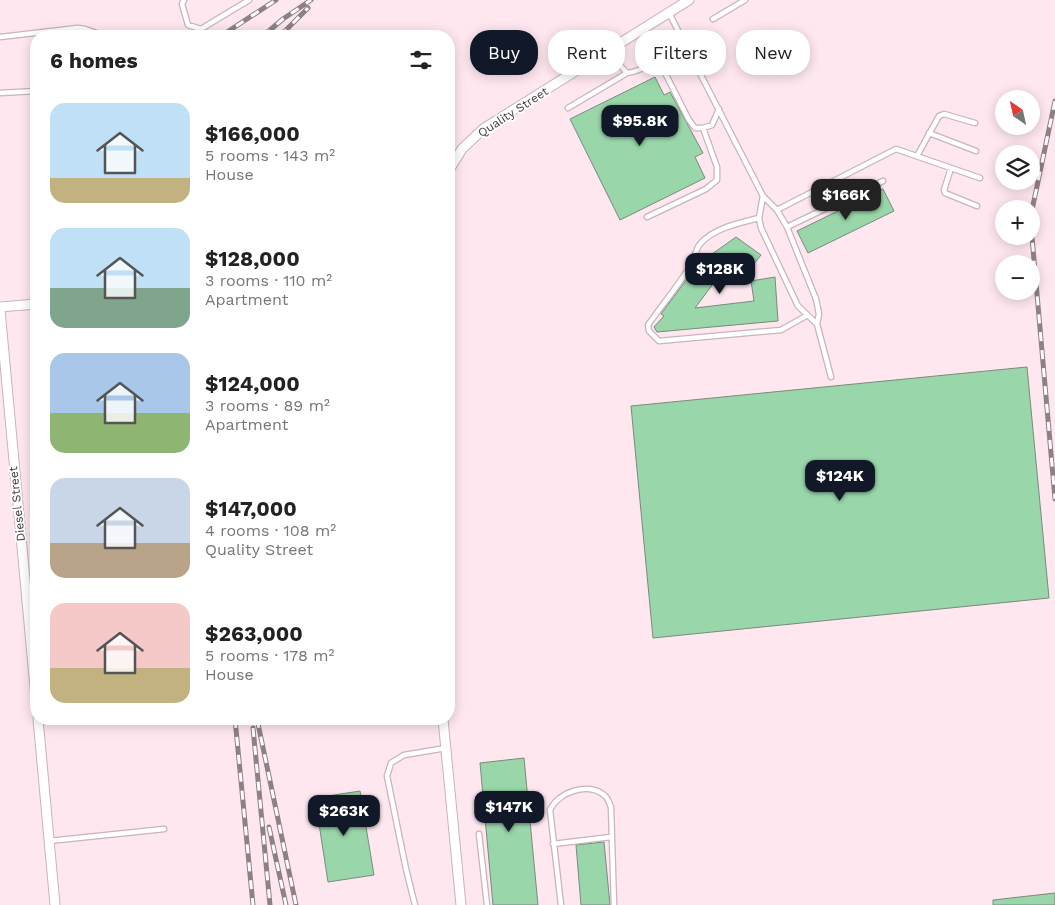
<!DOCTYPE html>
<html lang="en">
<head>
<meta charset="utf-8">
<style>
  :root { --surface:#fff; --page:#f2f2f2; --text:#222; --muted:#767676; --accent:#111827 }
  body { margin:0; font-family:"Work Sans",sans-serif; background:var(--page); color:var(--text); height:100vh; display:flex; flex-direction:column; font-size:19px; white-space:nowrap }
  * { box-sizing:border-box; margin:0 }
  p { font-size:16px; color:var(--muted) }
  .icon { flex:none; width:28px; height:28px; fill:none; stroke:currentColor; stroke-width:2; stroke-linecap:round; stroke-linejoin:round }
  .map { position:relative; flex:1; overflow:hidden }
  .details { position:absolute; left:30px; top:30px; width:425px; height:695px; display:flex; flex-direction:column; background:var(--surface); border-radius:20px; box-shadow:0 2px 12px #0003 }
  .details>* { flex:none }
  .guide { position:absolute; left:470px; top:30px; width:475px; height:45px; display:flex; gap:10px }
  .needle { width:32px; rotate:326deg }
  .controls { position:absolute; left:995px; top:90px; display:grid; gap:10px }
  .controls a { display:grid; place-items:center; width:45px; height:45px; border-radius:50%; background:var(--surface); box-shadow:0 2px 12px #0003; font-size:25px }
  .price { position:absolute; translate:-50% -42px; padding:0 11px; border-radius:10px; background:var(--accent); color:#fff; font-size:16px; line-height:32px; filter:drop-shadow(0 1px 2px #0008) }
  .price::after { content:''; position:absolute; left:50%; top:30px; width:15px; height:11px; margin-left:-8px; background:inherit; clip-path:polygon(0 0,100% 0,50% 100%) }
  .price.on { background:#222; color:#fff }
  ul { padding:0; list-style:none }
  li { display:flex; align-items:center; gap:15px; height:125px; padding:0 20px }
  li span { display:grid; place-items:center; flex:none; width:140px; height:100px; border-radius:15px; color:#555 }
  li>.icon { margin-inline-start:auto }
  span .icon { width:60px; height:60px; fill:#fffc; stroke-width:1 }
  li b { font-size:21px }
  h2 { display:flex; justify-content:space-between; align-items:center; height:60px; padding:0 20px; font-size:21px }
  .tag { padding:0 18px; border-radius:20px; background:var(--surface); box-shadow:0 2px 12px #0003; font-size:18px; line-height:45px }
  .tag.on { background:var(--accent); color:#fff }
  .map>svg:first-child { display:block }
</style>
</head>
<body>
<div class="map">
<svg width="1055" height="905" viewBox="0 0 1055 905">
  <rect width="100%" height="100%" fill="#ffe7ef"/>
  <!-- building -->
  <path fill="#99d6aa" stroke="#798a7e" d="M655 77 664 95 670 92 703 153 695 157 705 178 620 220 570 119Z
    M883 189 894 211 808 253 797 231Z
    M736 237 761 255 747 273 731 260 695 308 754 301 751 281 775 277 778 321 657 332 654 327 664 316 661 314 698 264Z
    M1027 367 1049 598 653 638 631 406Z
    M524 758 538 905H493L480 763Z
    M360 791 374 875 328 882 315 798Z
    M604 842 610 905H581L576 845Z
    M1055 893V905H993V900Z"/>
  <g fill="none" stroke-linecap="round" stroke-linejoin="round">
    <defs>
      <path id="service" d="M184 0 182 4 188 25 201 29 249 0
        M669 13 763 196 777 210 787 227 816 299 819 314 817 324 831 377
        M713 19 745 0
        M0 37 78 28 85 29 105 36
        M608 52 627 73C638 72 647 65 658 64L662 67 689 120 695 128H703L712 125 719 109
        M0 93 36 91
        M568 108 627 73
        M929 133 976 151
        M917 156 939 116 944 114 975 123
        M951 168 944 190 945 193 977 206
        M763 196 759 218 761 228 798 306 817 324
        M777 210 896 149 980 178
        M647 217 706 189 717 180V167L703 128
        M759 218C739 223 714 228 700 244 695 250 695 259 691 265 678 286 662 305 648 325L649 331 659 341 781 330 806 316
        M787 227 883 181
        M479 834 487 905
        M49 841 164 829
        M553 844 611 837
        M415 905 406 869 387 776 391 763 404 755 446 748
        M561 905 550 810C558 792 589 781 605 796 608 798 609 803 611 807L614 905"/>
      <path id="minor" d="M449 170 462 149 483 129 689 0
        M0 307 36 304
        M0 310 36 698
        M38 719 55 905
        M443 719 461 905"/>
    </defs>
    <!-- service casing -->
    <use href="#service" stroke="#cab3bb" stroke-width="7"/>
    <!-- minor casing -->
    <use href="#minor" stroke="#cab3bb" stroke-width="11"/>
    <!-- service -->
    <use href="#service" stroke="#fff" stroke-width="4.5"/>
    <!-- minor -->
    <use href="#minor" stroke="#fff" stroke-width="9"/>
    <defs>
      <path id="rail" d="M221 36 276 0
        M263 36 283 19 311 0
        M280 36 308 8
        M1055 101 1032 210V237L1055 499
        M235 719 253 905
        M257 719 296 905
        M253 728 270 905
        M269 827 286 905"/>
    </defs>
    <!-- rail casing -->
    <use href="#rail" stroke="#8f8085" stroke-width="5"/>
    <!-- rail -->
    <use href="#rail" stroke="#fff" stroke-width="3" stroke-dasharray="9" stroke-linecap="butt"/>
  </g>
  <g text-anchor="middle" stroke-width="4" stroke-linejoin="round" paint-order="stroke">
    <!-- street labels -->
    <g font-size="12" fill="#433a3d" stroke="#fff">
      <text transform="translate(513 112) rotate(-33)" y="4">Quality Street</text>
      <text transform="translate(17 504) rotate(-96)" y="4">Diesel Street</text>
    </g>
  </g>
</svg>
<div class="controls">
<a><svg class="needle" viewBox="-14 -14 28 28"><path d="M0-13l5 13h-10z" fill="#e53935"/><path d="M0 13l5-13h-10z" fill="#767676"/></svg></a>
<a><svg class="icon" aria-label="layers" viewBox="0 0 24 24"><path d="M12 4l9 5-9 5-9-5zM3 14l9 5 9-5"/></svg></a>
<a>+</a>
<a>−</a>
</div>
<b class="price" style="left:640px;top:147px">$95.8K</b>
<b class="price on" style="left:846px;top:221px">$166K</b>
<b class="price" style="left:720px;top:295px">$128K</b>
<b class="price" style="left:840px;top:502px">$124K</b>
<b class="price" style="left:509px;top:833px">$147K</b>
<b class="price" style="left:344px;top:837px">$263K</b>
<div class="guide">
<a class="tag on">Buy</a>
<a class="tag">Rent</a>
<a class="tag">Filters</a>
<a class="tag">New</a>
</div>
<section class="details">
<h2>6 homes<svg class="icon" aria-label="filters" viewBox="0 0 24 24"><path d="M4 7h16M4 17h16"/><circle cx="9" cy="7" r="2"/><circle cx="15" cy="17" r="2"/></svg></h2>
<ul>
<li><span style="background:linear-gradient(#bfe0f5 75%,#c2b280 0)"><svg class="icon" aria-label="home" viewBox="0 0 24 24"><path d="M3 11l9-7 9 7M6 9v11h12V9"/></svg></span><div><b>$166,000</b><p>5 rooms · 143 m²</p><p>House</p></div></li>
<li><span style="background:linear-gradient(#bfe0f5 60%,#7fa58c 0)"><svg class="icon" aria-label="home" viewBox="0 0 24 24"><path d="M3 11l9-7 9 7M6 9v11h12V9"/></svg></span><div><b>$128,000</b><p>3 rooms · 110 m²</p><p>Apartment</p></div></li>
<li><span style="background:linear-gradient(#a9c7e8 60%,#8fb573 0)"><svg class="icon" aria-label="home" viewBox="0 0 24 24"><path d="M3 11l9-7 9 7M6 9v11h12V9"/></svg></span><div><b>$124,000</b><p>3 rooms · 89 m²</p><p>Apartment</p></div></li>
<li><span style="background:linear-gradient(#c9d6e8 65%,#b9a48a 0)"><svg class="icon" aria-label="home" viewBox="0 0 24 24"><path d="M3 11l9-7 9 7M6 9v11h12V9"/></svg></span><div><b>$147,000</b><p>4 rooms · 108 m²</p><p>Quality Street</p></div></li>
<li><span style="background:linear-gradient(#f6c9c9 65%,#c2b280 0)"><svg class="icon" aria-label="home" viewBox="0 0 24 24"><path d="M3 11l9-7 9 7M6 9v11h12V9"/></svg></span><div><b>$263,000</b><p>5 rooms · 178 m²</p><p>House</p></div></li>
</ul>
</section>
</div>
</body>
</html>
